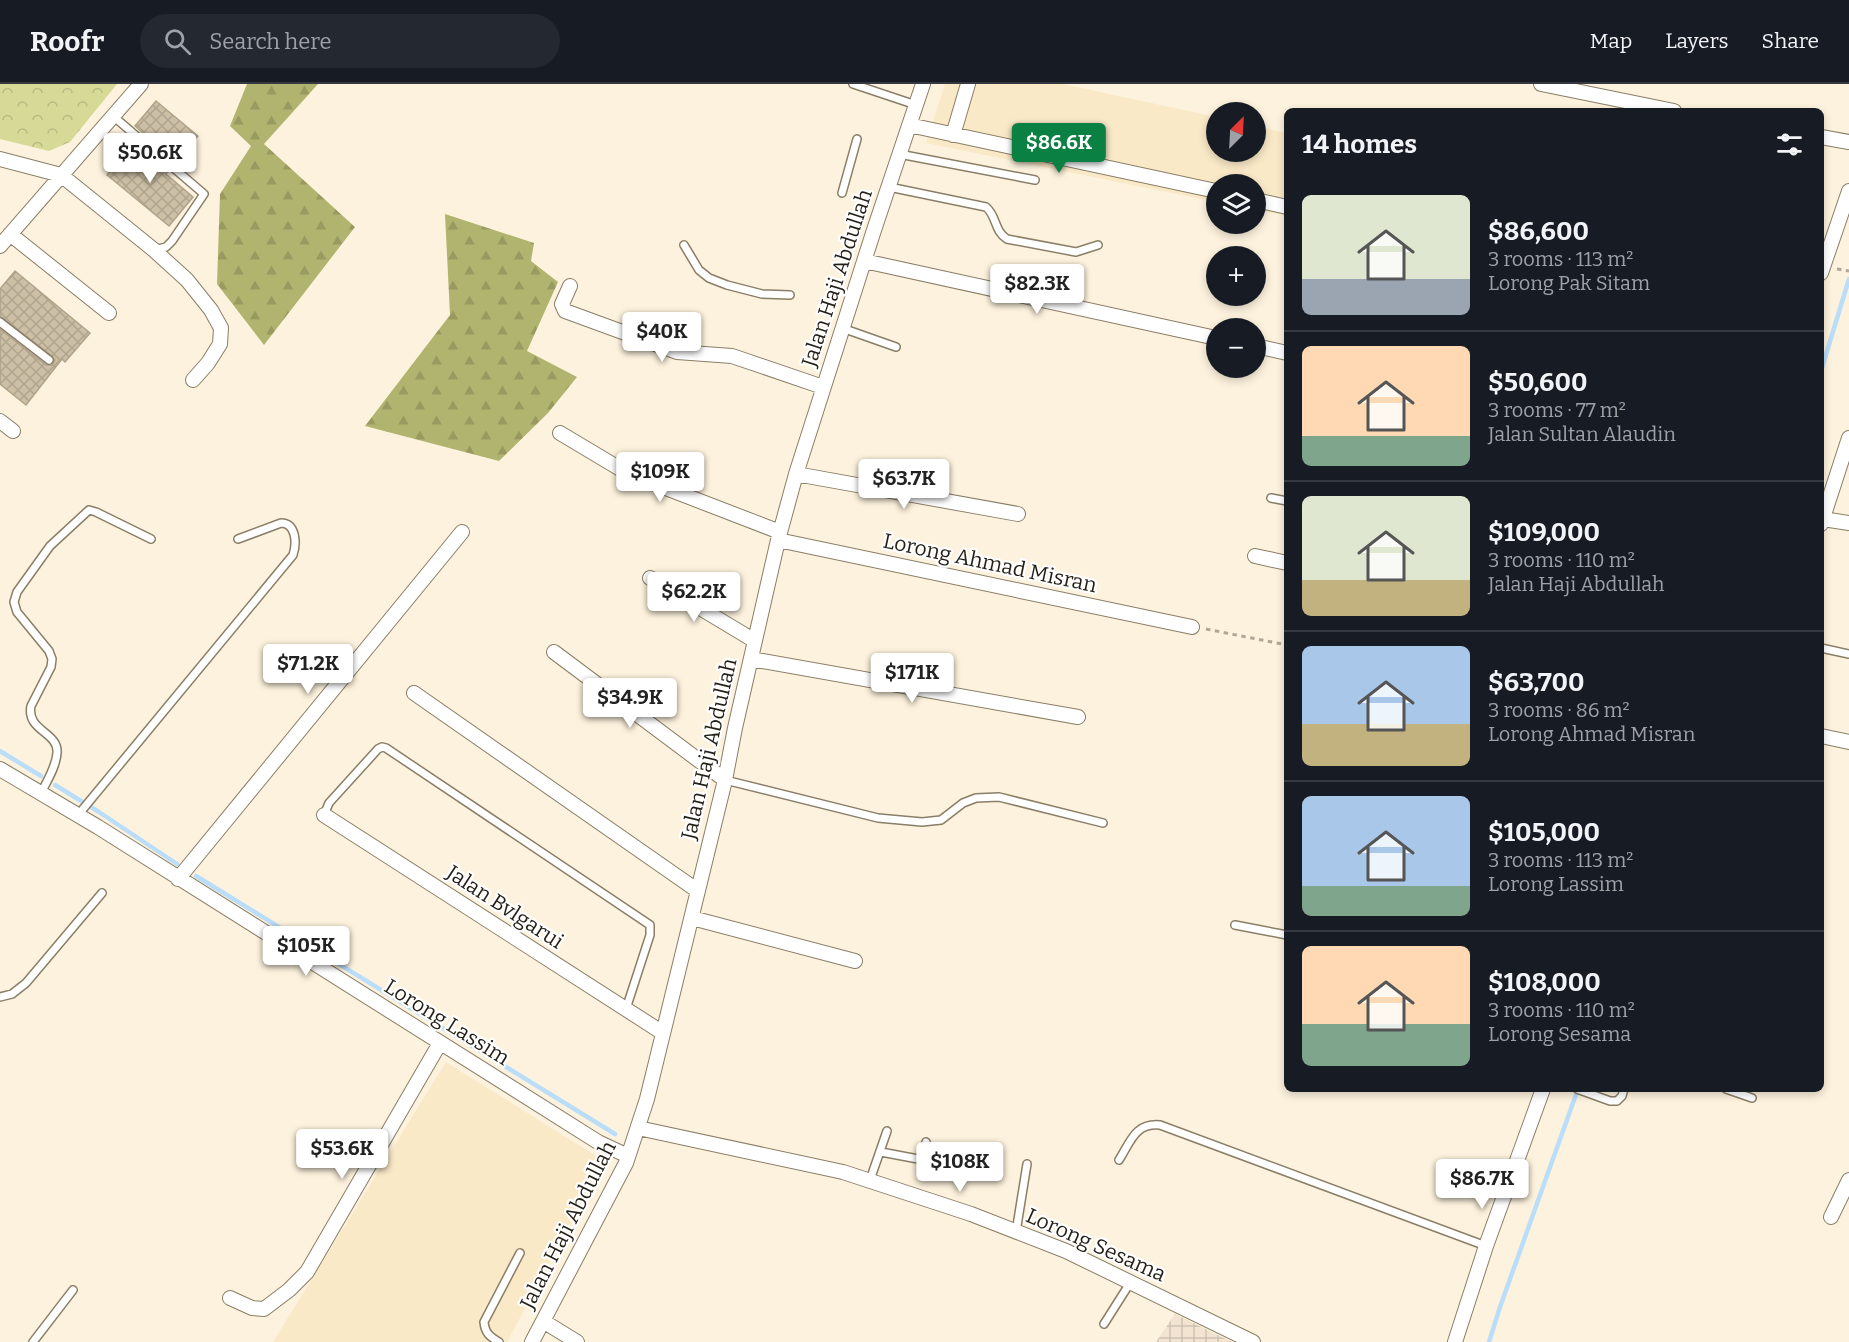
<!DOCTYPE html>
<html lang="en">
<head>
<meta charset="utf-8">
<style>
  :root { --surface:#171b24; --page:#242831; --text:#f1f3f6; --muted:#9ea1a6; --line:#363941; --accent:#0b8043 }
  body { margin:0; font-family:Bitter,serif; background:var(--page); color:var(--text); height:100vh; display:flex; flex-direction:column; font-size:22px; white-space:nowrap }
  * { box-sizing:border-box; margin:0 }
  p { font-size:20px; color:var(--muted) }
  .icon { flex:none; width:33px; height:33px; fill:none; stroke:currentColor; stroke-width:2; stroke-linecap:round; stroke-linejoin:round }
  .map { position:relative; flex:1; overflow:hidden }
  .sheet { position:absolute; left:1284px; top:24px; width:540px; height:984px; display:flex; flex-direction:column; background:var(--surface); border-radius:9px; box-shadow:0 3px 9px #0003 }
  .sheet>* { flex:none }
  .needle { width:39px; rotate:24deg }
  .fabs { position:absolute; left:1206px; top:18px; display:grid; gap:12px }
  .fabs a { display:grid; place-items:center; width:60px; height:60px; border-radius:50%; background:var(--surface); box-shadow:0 3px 9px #0003; font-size:30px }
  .price { position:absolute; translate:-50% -51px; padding:0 14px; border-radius:6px; background:#fff; color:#222; font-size:20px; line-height:39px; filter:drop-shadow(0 2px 3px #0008) }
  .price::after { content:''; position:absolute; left:50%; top:36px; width:18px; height:14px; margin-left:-9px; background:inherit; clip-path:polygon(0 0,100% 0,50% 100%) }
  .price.current { background:var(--accent); color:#fff }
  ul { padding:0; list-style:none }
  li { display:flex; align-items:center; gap:18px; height:150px; padding:0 18px }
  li+li { border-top:2px solid var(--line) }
  li span { display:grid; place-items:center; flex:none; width:168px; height:120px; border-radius:9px; color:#555 }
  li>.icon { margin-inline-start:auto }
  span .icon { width:72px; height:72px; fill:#fffc; stroke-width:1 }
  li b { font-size:26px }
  h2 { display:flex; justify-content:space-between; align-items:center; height:72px; padding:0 18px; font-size:26px }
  header { display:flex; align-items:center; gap:36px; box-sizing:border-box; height:84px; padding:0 30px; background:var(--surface); border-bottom:2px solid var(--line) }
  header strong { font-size:28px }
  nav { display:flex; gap:33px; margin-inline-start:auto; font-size:21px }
  .search { width:420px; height:54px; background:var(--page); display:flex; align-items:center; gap:15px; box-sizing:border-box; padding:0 21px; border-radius:33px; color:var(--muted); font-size:22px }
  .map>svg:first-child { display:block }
</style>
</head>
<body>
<header>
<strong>Roofr</strong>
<div class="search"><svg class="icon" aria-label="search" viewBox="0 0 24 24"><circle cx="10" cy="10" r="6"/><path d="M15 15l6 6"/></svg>Search here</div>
<nav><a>Map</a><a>Layers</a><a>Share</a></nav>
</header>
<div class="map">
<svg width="1849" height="1258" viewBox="0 0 1849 1258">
  <defs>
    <pattern id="industrial-grid" width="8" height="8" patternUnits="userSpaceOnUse" patternTransform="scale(1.5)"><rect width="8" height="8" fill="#f3e3d1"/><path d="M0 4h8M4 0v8" fill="none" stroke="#d0c2b3"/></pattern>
    <pattern id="forest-firs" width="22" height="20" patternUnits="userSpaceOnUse" patternTransform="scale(1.5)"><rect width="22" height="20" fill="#b1b46f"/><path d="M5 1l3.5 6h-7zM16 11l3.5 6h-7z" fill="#989a5f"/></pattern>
    <pattern id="park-crowns" width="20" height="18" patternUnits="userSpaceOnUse" patternTransform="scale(1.5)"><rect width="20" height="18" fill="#d6da96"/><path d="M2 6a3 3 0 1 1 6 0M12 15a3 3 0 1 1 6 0" fill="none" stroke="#b8bb81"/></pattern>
    <pattern id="building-cross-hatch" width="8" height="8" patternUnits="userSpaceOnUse" patternTransform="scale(1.5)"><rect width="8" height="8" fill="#ccbfa5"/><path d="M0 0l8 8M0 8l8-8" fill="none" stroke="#afa48d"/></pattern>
  </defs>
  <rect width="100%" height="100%" fill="#fdf2dd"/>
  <!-- built -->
  <path fill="#fae9c7" d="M945 0H1063L1216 33V68H1256V42L1287 49V132L1256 126V100H1216V118L926 59Z
    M446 978 604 1077 507 1258H273Z"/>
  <!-- industrial -->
  <path fill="url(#industrial-grid)" d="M1175 1230 1232 1258H1156Z"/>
  <!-- forest -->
  <path fill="url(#forest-firs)" d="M247 0H318L264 60 355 143 264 261 217 200 220 110 251 62 230 42Z
    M445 130 534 159 531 177 558 198 527 267 577 293 548 329 499 377 365 342 450 231Z"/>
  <!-- park -->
  <path fill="url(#park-crowns)" d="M0 0H117L70 58 49 67 0 55Z"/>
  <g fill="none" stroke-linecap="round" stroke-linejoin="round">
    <!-- stream -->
    <path stroke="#baddfa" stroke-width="4.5" d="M1821 287 1849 195
      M0 667 41 692
      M55 701 99 728 177 780
      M196 792 615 1050
      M1489 1258 1500 1223 1578 1005"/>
  </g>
  <!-- building -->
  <path fill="url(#building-cross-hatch)" stroke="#b0a38a" stroke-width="1.5" d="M156 17 198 52 176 78 135 42Z
    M134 58 168 87 166 90 193 113 169 142 107 91Z
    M15 187 90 249 65 278 62 275 26 321 0 300V245L46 281H52L55 276 52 272 0 232V205Z"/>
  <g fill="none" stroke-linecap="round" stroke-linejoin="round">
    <defs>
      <path id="service" d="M853 0 916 21
        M113 32 204 110 172 157 166 163 154 166
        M899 70 1035 96
        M889 103 986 123C997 132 994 147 1007 155L1076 168 1098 161
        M842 109 857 55
        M684 161 699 186 709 194 727 201 762 210 790 211
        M0 238 49 276
        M842 244 896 263
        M1271 414 1287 417
        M1821 564 1849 570
        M725 696 878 734 922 738 941 736 963 719 976 714 999 713 1103 739
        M41 709C47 697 56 683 57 669 59 648 26 647 31 622L51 583 52 575 49 567 17 528 14 518 17 508 50 462 89 426 96 428 151 455
        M78 731 293 471C297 459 296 439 281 439L238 455
        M324 731 329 719 378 665 382 663 386 664 650 841V851L626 925
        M1235 841 1287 851
        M0 913 12 910 26 899 102 809
        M1577 1005 1610 1017H1617L1622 1012 1624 1005
        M1726 1005 1752 1014
        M881 1068 918 1075 921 1073 926 1058
        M1119 1076C1131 1057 1135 1039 1160 1041L1486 1162
        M870 1096 887 1047
        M1016 1148 1027 1080
        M1104 1240 1130 1199
        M33 1258 73 1206
        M499 1258C490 1253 485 1249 484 1238L520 1169"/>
      <path id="minor" d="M1541 0 1674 27
        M909 41 1216 107
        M953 51 968 0
        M1821 53 1849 58
        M0 75 61 91 154 166 187 196 211 226 221 244 220 260 208 279 193 296
        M1256 116 1287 123
        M10 150 109 229
        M0 162 141 0
        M864 177 1216 254
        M1821 189 1849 107
        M570 202 562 220 565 227 677 268 732 272 823 303
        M1256 262 1287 269
        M0 337 13 347
        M560 349 627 389 780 448
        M796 390 1018 430
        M1823 435 1849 439
        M1821 440 1849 354
        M778 456 1192 543
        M1255 472 1287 479
        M650 494 755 557
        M554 568 725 696
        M751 575 1078 633
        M414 609 698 807
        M1821 652 1849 658
        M0 685 98 743 598 1058 628 1072
        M324 731 663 949
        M178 795 462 448
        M692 834 855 877
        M638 1044 843 1088 971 1130 1066 1167 1253 1258
        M1831 1133 1849 1096
        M230 1214 252 1224 264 1225 289 1206 307 1188 440 959
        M543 1237 577 1258
        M532 1258 626 1079 647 1015 725 696 735 644 778 456 796 390 874 146 923 0
        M1455 1258 1486 1162 1543 1005"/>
    </defs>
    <!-- service casing -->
    <use href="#service" stroke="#8a7e66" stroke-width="10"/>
    <!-- minor casing -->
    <use href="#minor" stroke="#8a7e66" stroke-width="16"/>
    <!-- path -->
    <path stroke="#b0a797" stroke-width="3" stroke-dasharray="4.5 4.5" stroke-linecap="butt" d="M1837 185 1849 187
      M1206 545 1287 561"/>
    <!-- service -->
    <use href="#service" stroke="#fff" stroke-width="7"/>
    <!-- minor -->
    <use href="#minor" stroke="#fff" stroke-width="14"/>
  </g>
  <g text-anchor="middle" stroke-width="4.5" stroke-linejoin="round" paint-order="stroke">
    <!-- street labels -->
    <g font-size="21" fill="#241f16" stroke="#fff">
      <text transform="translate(837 194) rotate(-72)" y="7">Jalan Haji Abdullah</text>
      <text transform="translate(990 479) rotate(12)" y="7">Lorong Ahmad Misran</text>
      <text transform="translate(709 665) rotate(-77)" y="7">Jalan Haji Abdullah</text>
      <text transform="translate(505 823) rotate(33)" y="7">Jalan Bvlgarui</text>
      <text transform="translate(447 938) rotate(32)" y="7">Lorong Lassim</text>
      <text transform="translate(568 1141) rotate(-63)" y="7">Jalan Haji Abdullah</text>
      <text transform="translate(1096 1161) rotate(24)" y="7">Lorong Sesama</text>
    </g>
  </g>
</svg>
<div class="fabs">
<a><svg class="needle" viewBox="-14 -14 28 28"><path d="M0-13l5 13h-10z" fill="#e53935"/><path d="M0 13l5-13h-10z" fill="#9ea1a6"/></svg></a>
<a><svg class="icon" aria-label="layers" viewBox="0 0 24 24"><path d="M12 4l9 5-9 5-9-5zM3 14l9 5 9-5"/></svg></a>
<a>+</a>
<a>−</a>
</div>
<b class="price current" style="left:1059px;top:90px">$86.6K</b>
<b class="price" style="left:150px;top:100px">$50.6K</b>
<b class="price" style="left:1037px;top:231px">$82.3K</b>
<b class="price" style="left:662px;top:279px">$40K</b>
<b class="price" style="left:660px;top:419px">$109K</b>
<b class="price" style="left:904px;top:426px">$63.7K</b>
<b class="price" style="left:694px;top:539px">$62.2K</b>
<b class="price" style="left:308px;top:611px">$71.2K</b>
<b class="price" style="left:912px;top:620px">$171K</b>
<b class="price" style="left:630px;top:645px">$34.9K</b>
<b class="price" style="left:306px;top:893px">$105K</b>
<b class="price" style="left:342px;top:1096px">$53.6K</b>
<b class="price" style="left:960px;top:1109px">$108K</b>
<b class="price" style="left:1482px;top:1126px">$86.7K</b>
<section class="sheet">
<h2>14 homes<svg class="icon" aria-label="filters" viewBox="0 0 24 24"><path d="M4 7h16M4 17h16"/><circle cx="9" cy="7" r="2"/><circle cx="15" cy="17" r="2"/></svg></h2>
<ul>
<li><span style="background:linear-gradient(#dfe7d0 70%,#9aa5b1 0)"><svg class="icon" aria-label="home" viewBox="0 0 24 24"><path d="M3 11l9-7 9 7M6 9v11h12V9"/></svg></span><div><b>$86,600</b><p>3 rooms · 113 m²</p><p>Lorong Pak Sitam</p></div></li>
<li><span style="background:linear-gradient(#ffd9b3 75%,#7fa58c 0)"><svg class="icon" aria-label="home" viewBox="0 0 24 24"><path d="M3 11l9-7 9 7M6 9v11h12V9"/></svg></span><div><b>$50,600</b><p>3 rooms · 77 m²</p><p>Jalan Sultan Alaudin</p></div></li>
<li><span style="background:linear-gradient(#dfe7d0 70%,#c2b280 0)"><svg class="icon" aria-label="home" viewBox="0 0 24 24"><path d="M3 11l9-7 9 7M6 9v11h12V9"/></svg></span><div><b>$109,000</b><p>3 rooms · 110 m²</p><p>Jalan Haji Abdullah</p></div></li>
<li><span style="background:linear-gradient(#a9c7e8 65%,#c2b280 0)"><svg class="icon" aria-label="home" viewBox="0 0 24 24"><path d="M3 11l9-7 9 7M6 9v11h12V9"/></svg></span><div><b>$63,700</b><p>3 rooms · 86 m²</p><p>Lorong Ahmad Misran</p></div></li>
<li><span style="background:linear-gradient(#a9c7e8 75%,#7fa58c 0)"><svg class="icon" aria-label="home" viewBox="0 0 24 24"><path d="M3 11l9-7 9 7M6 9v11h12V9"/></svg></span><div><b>$105,000</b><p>3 rooms · 113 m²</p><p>Lorong Lassim</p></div></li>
<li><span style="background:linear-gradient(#ffd9b3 65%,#7fa58c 0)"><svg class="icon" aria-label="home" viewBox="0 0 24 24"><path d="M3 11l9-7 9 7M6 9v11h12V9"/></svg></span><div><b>$108,000</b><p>3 rooms · 110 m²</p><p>Lorong Sesama</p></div></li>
</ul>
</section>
</div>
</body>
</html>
